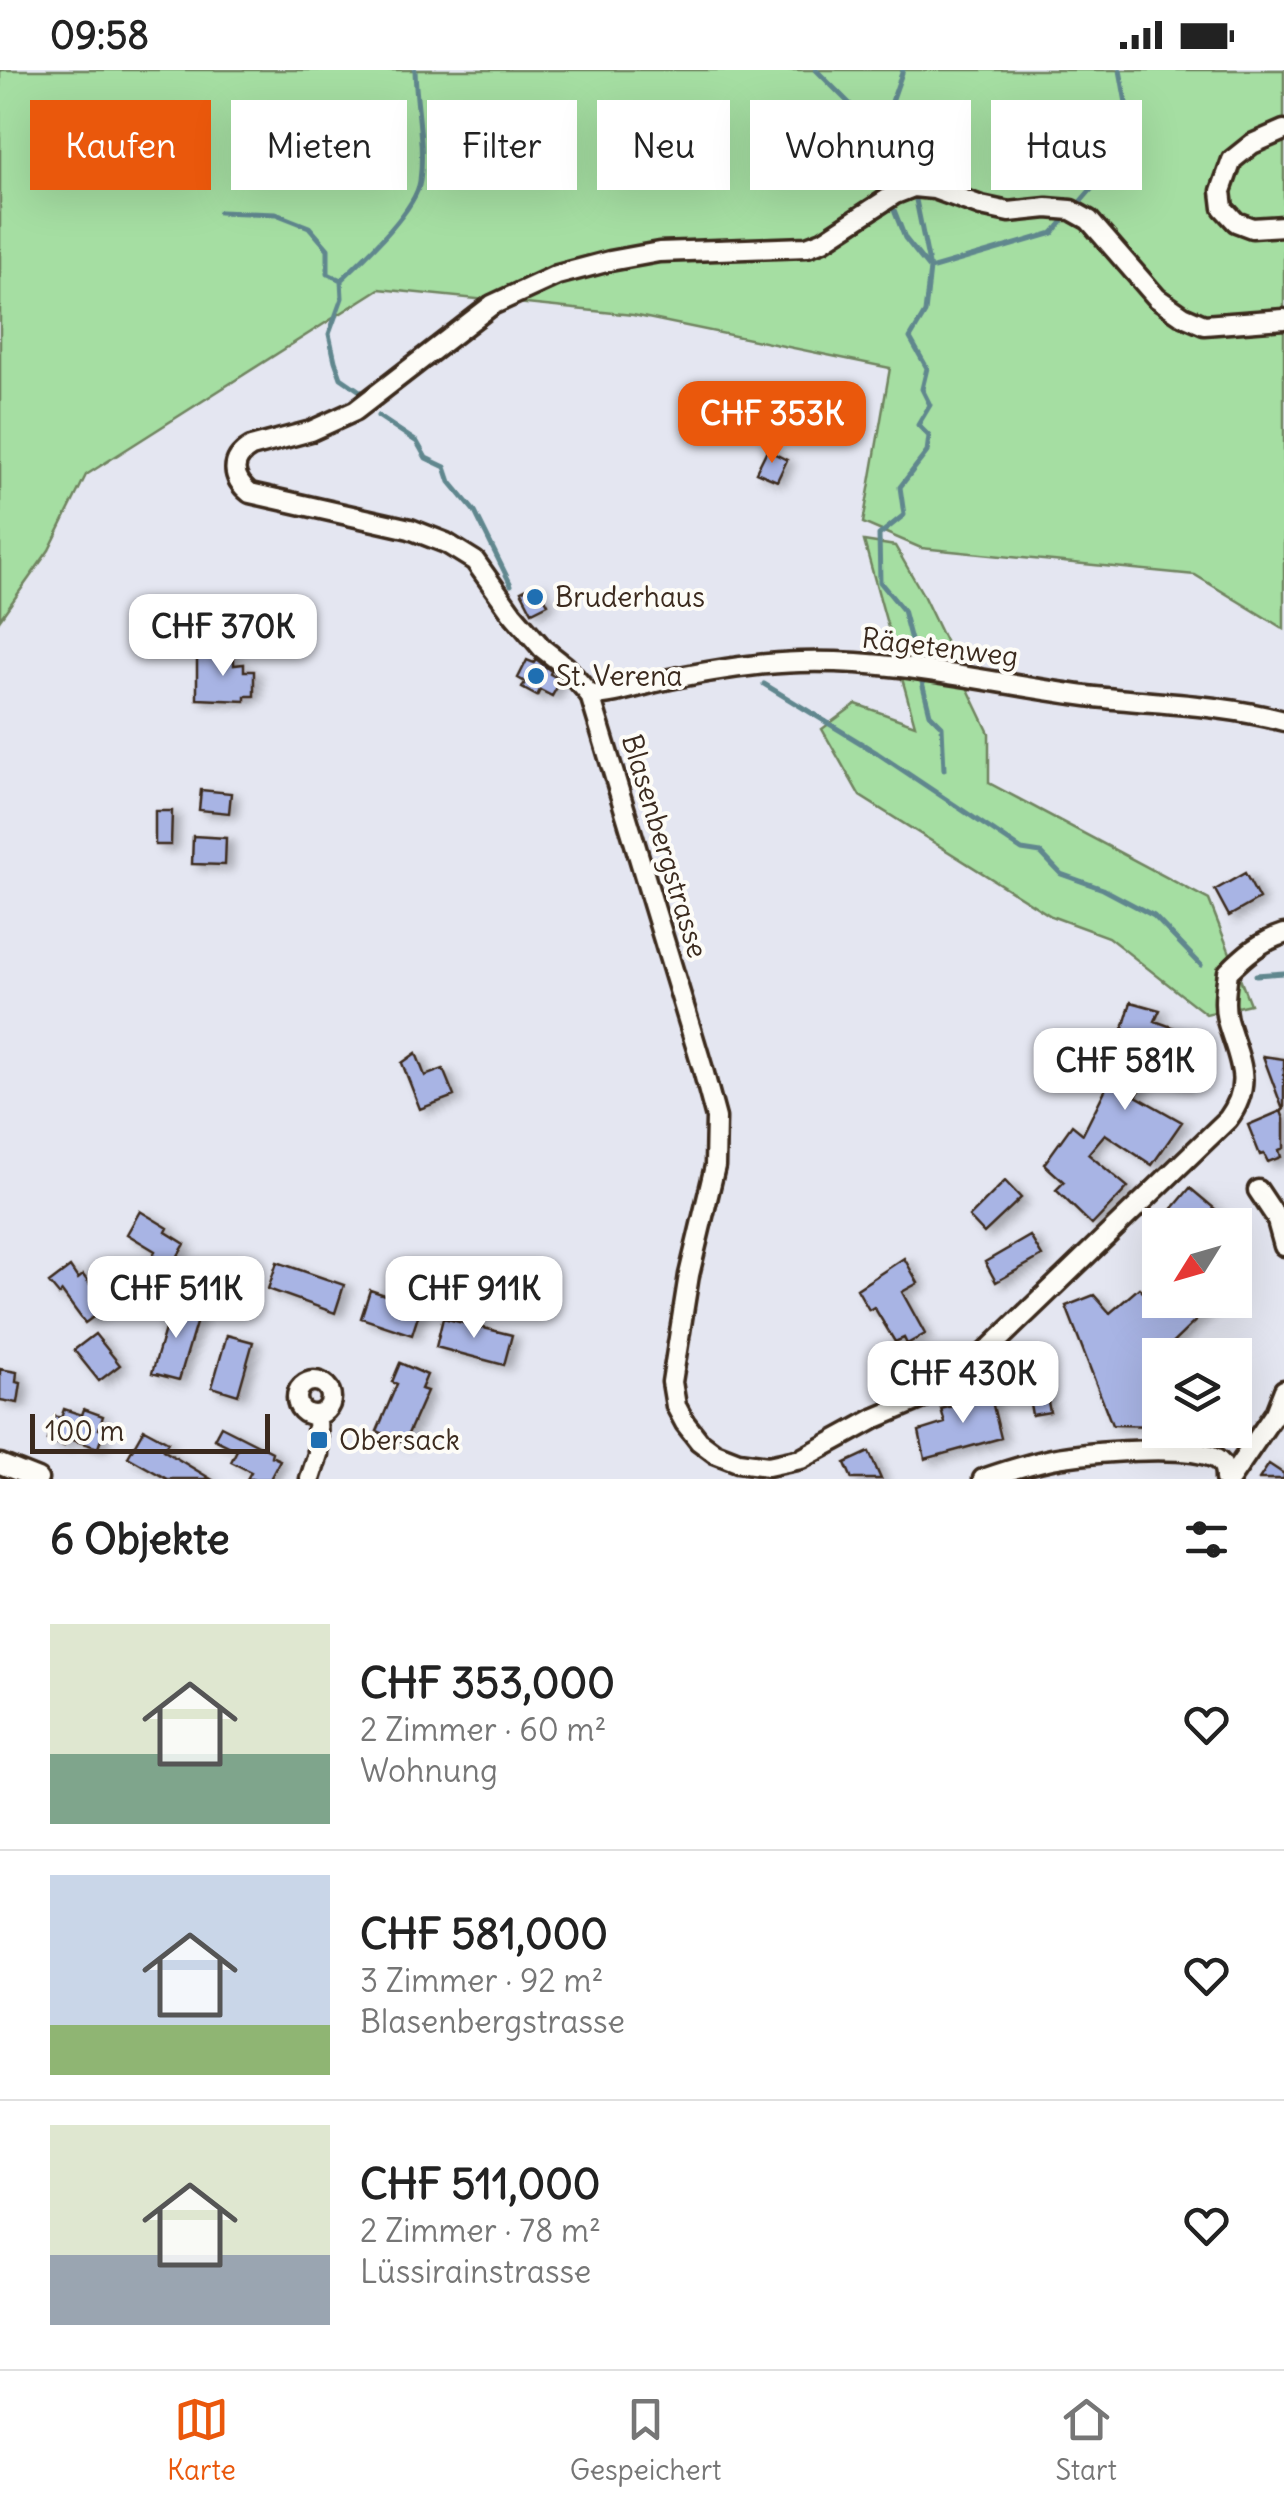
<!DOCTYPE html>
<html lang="de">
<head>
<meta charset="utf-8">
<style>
  :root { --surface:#fff; --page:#f6f6f6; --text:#222; --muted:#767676; --line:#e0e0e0; --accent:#ea580c }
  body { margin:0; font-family:Delius,sans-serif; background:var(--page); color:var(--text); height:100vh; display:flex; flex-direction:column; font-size:38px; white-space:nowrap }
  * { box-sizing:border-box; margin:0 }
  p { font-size:32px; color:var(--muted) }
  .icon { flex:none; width:55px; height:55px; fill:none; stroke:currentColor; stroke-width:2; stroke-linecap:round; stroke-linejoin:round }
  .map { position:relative; height:1409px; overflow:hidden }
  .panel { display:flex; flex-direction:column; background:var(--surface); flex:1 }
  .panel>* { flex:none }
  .guide { position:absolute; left:30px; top:30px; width:1225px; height:90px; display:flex; gap:20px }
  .needle { width:65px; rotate:233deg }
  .buttons { position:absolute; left:1142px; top:1138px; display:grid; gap:20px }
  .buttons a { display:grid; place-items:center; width:110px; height:110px; border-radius:0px; background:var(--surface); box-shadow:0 10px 40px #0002; font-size:50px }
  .scale { position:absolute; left:30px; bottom:25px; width:240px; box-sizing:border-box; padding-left:10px; border:5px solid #3b2a1e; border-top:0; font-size:28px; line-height:35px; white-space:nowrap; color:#3b2a1e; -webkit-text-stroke:8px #fdfcf7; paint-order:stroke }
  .price { position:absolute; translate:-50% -85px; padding:0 22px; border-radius:20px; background:#fff; color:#222; font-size:32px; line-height:65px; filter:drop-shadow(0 2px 5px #0008) }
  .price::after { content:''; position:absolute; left:50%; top:60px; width:30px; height:22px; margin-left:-15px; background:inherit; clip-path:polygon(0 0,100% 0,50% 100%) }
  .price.active { background:var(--accent); color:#fff }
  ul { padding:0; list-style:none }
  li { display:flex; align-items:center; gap:30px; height:250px; padding:0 50px }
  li+li { border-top:2px solid var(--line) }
  li span { display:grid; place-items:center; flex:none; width:280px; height:200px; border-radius:0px; color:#555 }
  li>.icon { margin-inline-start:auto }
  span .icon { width:120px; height:120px; fill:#fffc; stroke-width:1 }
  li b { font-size:42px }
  h2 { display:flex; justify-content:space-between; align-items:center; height:120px; padding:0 50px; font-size:42px }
  .chip { padding:0 35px; border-radius:0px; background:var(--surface); box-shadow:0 10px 40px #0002; font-size:35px; line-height:90px }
  .chip.active { background:var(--accent); color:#fff }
  .status { display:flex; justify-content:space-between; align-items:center; height:70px; padding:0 50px; background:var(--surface); direction:ltr }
  .status svg { height:28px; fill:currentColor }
  .menu { display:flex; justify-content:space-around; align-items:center; height:140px; border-top:2px solid var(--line); background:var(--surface); font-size:28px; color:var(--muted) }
  .menu a { display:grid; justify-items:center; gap:5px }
  .menu .active { color:var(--accent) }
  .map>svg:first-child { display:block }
</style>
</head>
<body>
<div class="status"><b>09:58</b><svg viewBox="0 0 49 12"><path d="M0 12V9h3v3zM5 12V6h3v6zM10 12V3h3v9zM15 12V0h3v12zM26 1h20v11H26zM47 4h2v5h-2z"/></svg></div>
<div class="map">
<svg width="1284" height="1409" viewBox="0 0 1284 1409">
  <defs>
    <filter id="shadow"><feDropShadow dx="7" dy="4" stdDeviation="5" flood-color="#0004"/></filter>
  </defs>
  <rect width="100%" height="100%" fill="#e4e6f1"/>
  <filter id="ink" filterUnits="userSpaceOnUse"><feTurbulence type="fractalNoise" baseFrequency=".01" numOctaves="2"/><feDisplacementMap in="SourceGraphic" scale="20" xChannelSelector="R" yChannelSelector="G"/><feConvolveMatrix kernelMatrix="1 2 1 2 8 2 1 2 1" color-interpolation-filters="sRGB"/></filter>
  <g filter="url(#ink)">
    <!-- green -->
    <path fill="#a5dea2" stroke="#708460" stroke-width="2.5" d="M0 0H1284V559L1195 505 921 478 863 453 890 298 633 245 379 219 86 405 49 480 0 549Z
      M864 471 895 476 922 523 989 663V713L1209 830 1250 934 1206 944 1108 867 1051 846 860 726 822 659 856 634 915 655Z"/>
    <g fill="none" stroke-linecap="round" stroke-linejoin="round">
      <!-- stream -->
      <path stroke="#60878e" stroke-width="5" d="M816 0 850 34V64L881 105 885 115
        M903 0 889 40 908 88 911 104
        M916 130 930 199 925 243 910 268 927 298 922 319 930 335 918 355 929 366 927 382 900 417 904 445 879 465 880 512 903 540 917 593
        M1081 131 1133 71 1120 0
        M894 140 905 168 928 197
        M219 142 276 144 309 157 328 179V204L341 210
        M930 199 1053 163 1063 151
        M360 321 341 308 335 291 329 264 342 228 341 210C363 189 416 140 420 111 425 74 416 37 415 0
        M378 346 417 372 426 388 445 397 450 412 475 442 511 515
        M920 604 930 644 942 656 944 700
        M764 614 877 683 1022 780 1041 783 1061 804 1103 819 1154 846 1201 895
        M1256 905 1284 903"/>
    </g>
    <!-- building -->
    <path fill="#a8b4e4" stroke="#3b2a1e" stroke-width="2.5" filter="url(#shadow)" d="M767 380 787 390 777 411 756 402Z
      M537 513 548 534 532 542 521 521Z
      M197 584H234V595L244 594V601H254V626H245V631L197 629Z
      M536 589 551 601 550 604 561 610 552 626 540 620 537 626 522 618 525 612 518 608 527 590 534 593Z
      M201 720 231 723 229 743 199 740Z
      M155 741H172L171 775H155Z
      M193 766 226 768 225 795 192 794Z
      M1245 803 1259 829 1229 846 1215 820Z
      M1131 932 1160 940 1155 951 1205 969 1183 1016 1152 1003 1136 1026 1182 1052 1152 1095 1105 1064 1088 1084 1128 1117 1092 1155 1056 1120 1064 1112 1044 1094 1072 1055 1083 1064 1113 1004 1122 1009 1136 979 1119 972Z
      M416 983 425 1006 443 999 454 1026 420 1039 402 993Z
      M1263 986 1284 989V1039L1283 1040Z
      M1281 1041 1284 1049V1078L1279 1080 1281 1087 1268 1092 1264 1084 1260 1085 1248 1055Z
      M1005 1111 1021 1128 984 1163 969 1147Z
      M1190 1118 1234 1155H1159Z
      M140 1141 168 1158 166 1162 185 1174 172 1196 153 1185 155 1181 127 1164Z
      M1030 1166 1042 1186 996 1212 985 1192Z
      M904 1188 918 1213 902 1222 925 1264 907 1274 904 1268 895 1272 874 1237 869 1240 857 1219Z
      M277 1192 344 1215 335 1243 268 1219Z
      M70 1197 78 1209 83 1205 107 1237 85 1253 62 1222 59 1225 49 1213Z
      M1139 1218 1161 1242 1175 1230H1202L1209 1238 1160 1285V1356L1112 1355 1066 1236 1094 1225 1110 1243Z
      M370 1220 421 1237 412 1265 361 1248Z
      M173 1232 200 1240 179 1310 152 1303Z
      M443 1248 512 1265 504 1295 436 1277Z
      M95 1264 120 1295 99 1311 74 1280Z
      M227 1265 253 1272 238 1325 212 1317Z
      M400 1293 427 1305 421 1319 427 1321 404 1373 377 1361 397 1314 392 1312Z
      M0 1299 17 1302 16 1312 21 1313 18 1333 0 1330Z
      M1042 1302 1050 1342 1032 1345 1025 1305Z
      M988 1315 1001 1368 925 1389 919 1361 945 1353 941 1339 972 1331 970 1319Z
      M64 1339 82 1345 84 1339 103 1346 99 1359 104 1360 98 1378 67 1368 64 1376 47 1370 55 1346 61 1348Z
      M221 1356 272 1382 271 1386 280 1390 270 1409H247L251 1402 231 1392 237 1380 214 1369Z
      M144 1359 168 1372 163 1380 211 1409H167L128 1387Z
      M869 1382 881 1409H852L845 1393Z
      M1269 1394 1284 1404V1409H1259Z"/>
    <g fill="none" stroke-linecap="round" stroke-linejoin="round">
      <defs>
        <path id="minor" d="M1284 60 1252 74 1232 90 1221 121 1223 138 1236 152 1252 158 1284 156
          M1284 249 1204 255 1183 246 1157 228 1089 150 1071 140 1047 138 1009 142 981 136 934 119 913 117 895 124 823 171 807 177 659 182 610 191 557 205 492 235 355 341 311 361 251 377C229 390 232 408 250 423L410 459 446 473 475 491 512 543 542 578 565 596 590 625 702 996 716 1048 715 1096 689 1205 672 1312 676 1336 685 1353 699 1371 715 1383 738 1392 768 1396 801 1389 876 1348 921 1329 965 1302 1228 1049C1255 1012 1238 989 1227 950 1223 935 1226 917 1228 902 1245 885 1261 871 1284 864
          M590 625C615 625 640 615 665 610 709 601 755 593 800 592 902 589 996 615 1095 627 1160 634 1220 634 1284 651
          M1258 1120 1276 1147 1284 1176
          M297 1328a17 17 0 1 1 34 0a17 17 0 1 1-34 0Z
          M0 1394 38 1409
          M310 1409 318 1384 317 1345
          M983 1409C1006 1401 1028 1394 1052 1389 1084 1383 1189 1373 1216 1389 1224 1394 1225 1400 1225 1409
          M1230 1409 1275 1343 1284 1320"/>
      </defs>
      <!-- minor casing -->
      <use href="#minor" stroke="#3b2a1e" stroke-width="25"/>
      <!-- minor -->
      <use href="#minor" stroke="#fdfcf7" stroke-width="18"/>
    </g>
  </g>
  <!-- markers -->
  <g fill="#1f6fb2" stroke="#fdfcf7" stroke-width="4">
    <circle cx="535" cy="527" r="10"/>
    <circle cx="536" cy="606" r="10"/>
    <rect x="309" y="1360" width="20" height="20" rx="5"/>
  </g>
  <g text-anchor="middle" stroke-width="8" stroke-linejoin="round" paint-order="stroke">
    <!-- poi labels -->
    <g font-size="28" fill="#3b2a1e" stroke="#fdfcf7" text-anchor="start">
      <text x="555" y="537">Bruderhaus</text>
      <text x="556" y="616">St. Verena</text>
      <text x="339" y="1380">Obersack</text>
    </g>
    <!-- street labels -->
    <g font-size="28" fill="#3b2a1e" stroke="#fdfcf7">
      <text transform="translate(940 577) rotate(7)" y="10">Rägetenweg</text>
      <text transform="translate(665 776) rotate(73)" y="10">Blasenbergstrasse</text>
    </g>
  </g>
</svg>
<div class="buttons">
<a><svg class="needle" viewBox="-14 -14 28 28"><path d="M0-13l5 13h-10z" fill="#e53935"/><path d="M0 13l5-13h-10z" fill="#767676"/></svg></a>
<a><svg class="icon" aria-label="layers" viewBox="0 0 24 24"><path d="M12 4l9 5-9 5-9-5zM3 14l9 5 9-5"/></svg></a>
</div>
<div class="scale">100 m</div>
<b class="price active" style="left:772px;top:396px">CHF 353K</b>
<b class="price" style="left:223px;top:609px">CHF 370K</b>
<b class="price" style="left:1125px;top:1043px">CHF 581K</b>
<b class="price" style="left:176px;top:1271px">CHF 511K</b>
<b class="price" style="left:474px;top:1271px">CHF 911K</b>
<b class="price" style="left:963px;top:1356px">CHF 430K</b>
<div class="guide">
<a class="chip active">Kaufen</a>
<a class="chip">Mieten</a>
<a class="chip">Filter</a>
<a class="chip">Neu</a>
<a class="chip">Wohnung</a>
<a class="chip">Haus</a>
</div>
</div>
<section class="panel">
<h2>6 Objekte<svg class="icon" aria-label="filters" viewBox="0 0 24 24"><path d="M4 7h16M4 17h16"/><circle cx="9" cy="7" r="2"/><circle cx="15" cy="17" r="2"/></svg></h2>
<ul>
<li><span style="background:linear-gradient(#dfe7d0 65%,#7fa58c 0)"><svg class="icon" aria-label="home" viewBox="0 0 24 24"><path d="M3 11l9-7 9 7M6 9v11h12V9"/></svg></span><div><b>CHF 353,000</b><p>2 Zimmer · 60 m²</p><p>Wohnung</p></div><svg class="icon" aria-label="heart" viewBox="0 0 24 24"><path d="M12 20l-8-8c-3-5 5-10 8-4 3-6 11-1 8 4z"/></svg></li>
<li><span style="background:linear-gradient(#c9d6e8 75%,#8fb573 0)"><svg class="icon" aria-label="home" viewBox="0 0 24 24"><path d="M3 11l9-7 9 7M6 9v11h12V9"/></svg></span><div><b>CHF 581,000</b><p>3 Zimmer · 92 m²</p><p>Blasenbergstrasse</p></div><svg class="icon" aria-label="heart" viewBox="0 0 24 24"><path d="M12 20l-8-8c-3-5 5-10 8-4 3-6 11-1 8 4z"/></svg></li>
<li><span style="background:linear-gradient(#dfe7d0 65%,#9aa5b1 0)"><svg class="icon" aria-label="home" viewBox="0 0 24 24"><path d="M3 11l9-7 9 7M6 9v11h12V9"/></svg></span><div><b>CHF 511,000</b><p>2 Zimmer · 78 m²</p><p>Lüssirainstrasse</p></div><svg class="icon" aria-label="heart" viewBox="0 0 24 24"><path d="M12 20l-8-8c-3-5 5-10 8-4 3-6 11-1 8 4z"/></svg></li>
</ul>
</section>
<nav class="menu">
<a class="active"><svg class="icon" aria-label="map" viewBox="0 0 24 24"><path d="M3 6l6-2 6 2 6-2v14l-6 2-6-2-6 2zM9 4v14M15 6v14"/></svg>Karte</a>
<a><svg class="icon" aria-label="saved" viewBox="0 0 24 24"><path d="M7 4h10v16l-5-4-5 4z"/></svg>Gespeichert</a>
<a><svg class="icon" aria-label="home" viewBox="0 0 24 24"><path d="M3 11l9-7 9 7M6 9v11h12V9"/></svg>Start</a>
</nav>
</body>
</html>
